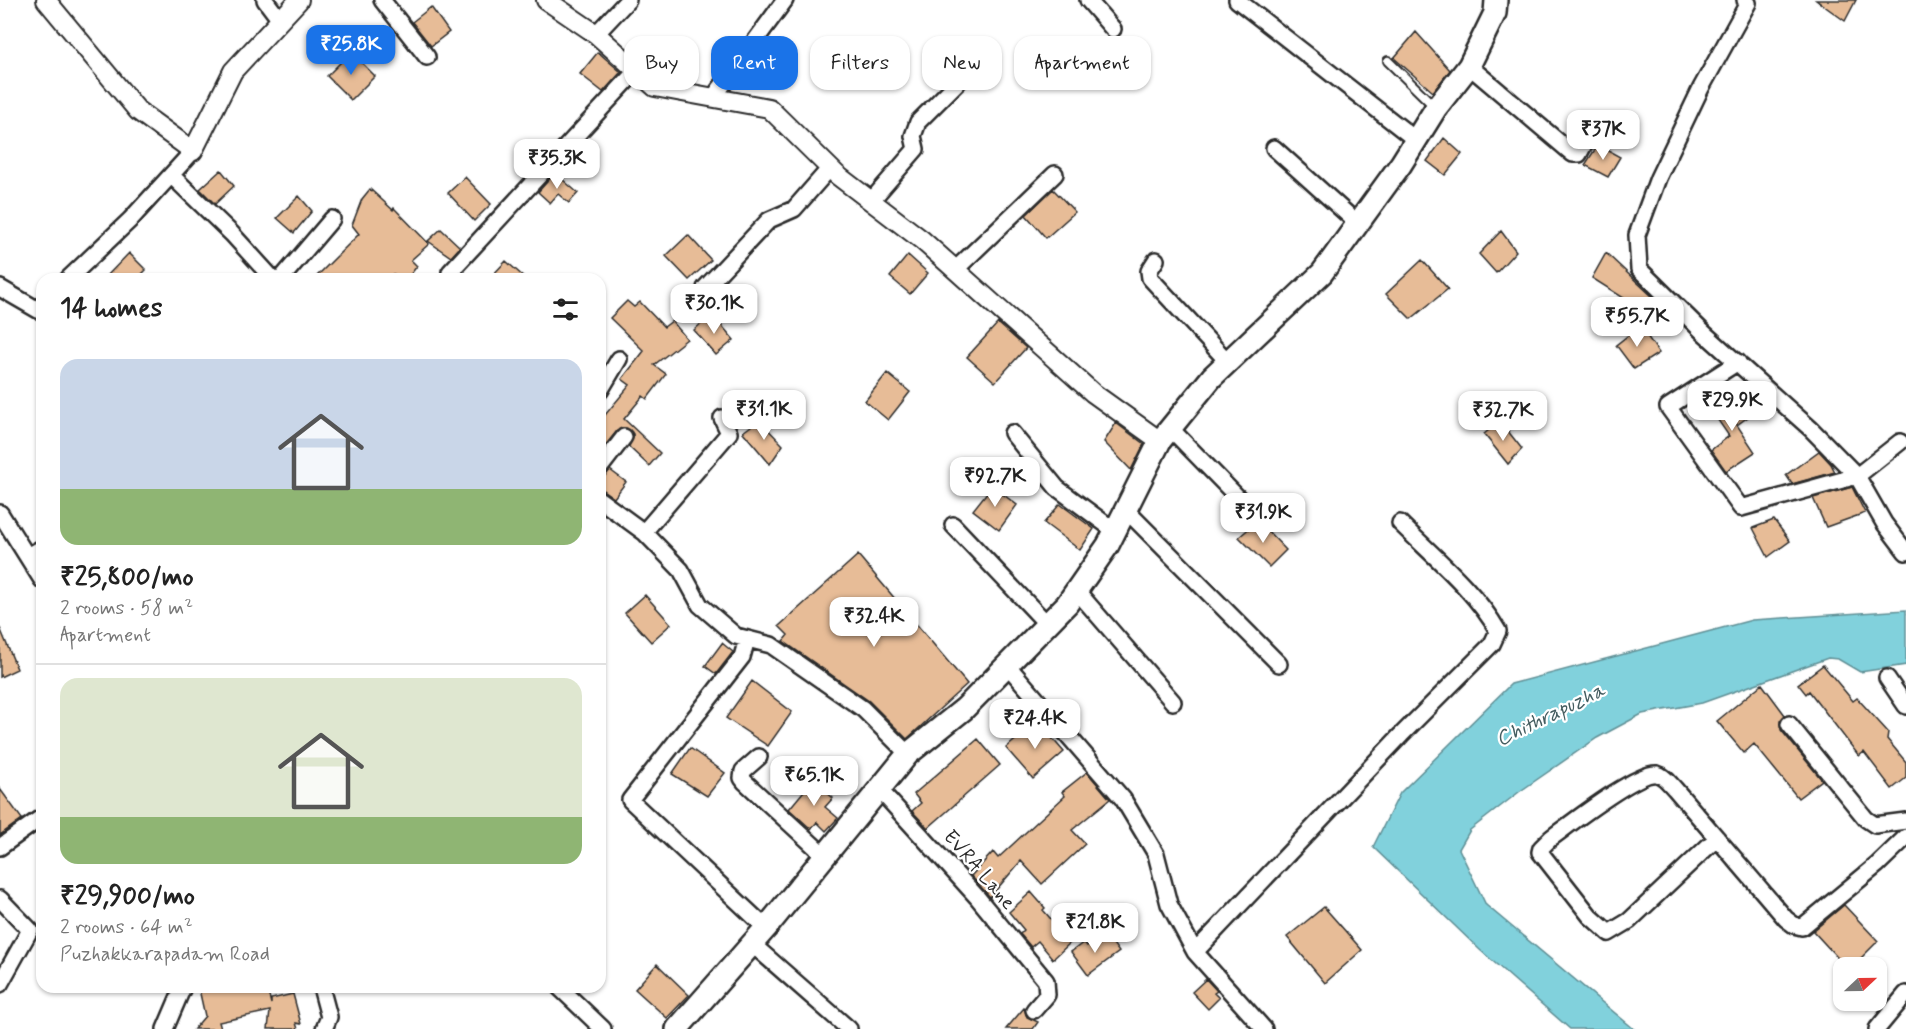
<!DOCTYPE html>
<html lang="en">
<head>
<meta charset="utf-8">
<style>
  :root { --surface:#fff; --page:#f2f2f2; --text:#222; --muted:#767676; --line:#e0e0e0; --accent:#1a73e8 }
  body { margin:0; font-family:Mynerve,sans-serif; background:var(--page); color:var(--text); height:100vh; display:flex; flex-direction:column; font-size:22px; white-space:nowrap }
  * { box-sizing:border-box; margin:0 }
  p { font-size:20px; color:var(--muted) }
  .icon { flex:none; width:33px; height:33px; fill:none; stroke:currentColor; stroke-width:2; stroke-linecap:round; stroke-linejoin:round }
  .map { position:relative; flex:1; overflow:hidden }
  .side { position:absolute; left:36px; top:273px; width:570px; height:720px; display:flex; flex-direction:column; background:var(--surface); border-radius:18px; box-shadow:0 2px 4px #0004 }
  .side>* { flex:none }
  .guide { position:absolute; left:624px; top:36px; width:570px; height:54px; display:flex; gap:12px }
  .needle { width:39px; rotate:68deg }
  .buttons { position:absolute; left:1833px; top:957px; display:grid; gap:12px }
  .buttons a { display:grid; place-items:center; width:54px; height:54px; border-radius:12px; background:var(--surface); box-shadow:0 2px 4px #0004; font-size:30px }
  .price { position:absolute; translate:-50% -51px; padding:0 14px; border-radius:12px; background:#fff; color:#222; font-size:20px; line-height:39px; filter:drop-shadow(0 2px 3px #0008) }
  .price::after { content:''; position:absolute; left:50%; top:36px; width:18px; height:14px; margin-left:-9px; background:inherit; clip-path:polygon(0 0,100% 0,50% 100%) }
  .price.on { background:var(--accent); color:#fff }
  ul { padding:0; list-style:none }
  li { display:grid; align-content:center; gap:12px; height:318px; padding:0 24px }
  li+li { border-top:2px solid var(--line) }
  li span { display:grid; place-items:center; height:186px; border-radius:18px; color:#555 }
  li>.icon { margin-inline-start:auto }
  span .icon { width:108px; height:108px; fill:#fffc; stroke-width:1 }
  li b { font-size:26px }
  h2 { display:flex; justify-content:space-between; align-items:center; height:72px; padding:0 24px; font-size:26px }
  .pill { padding:0 21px; border-radius:18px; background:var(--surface); box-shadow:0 2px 4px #0004; font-size:21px; line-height:54px }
  .pill.on { background:var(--accent); color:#fff }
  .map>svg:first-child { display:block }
</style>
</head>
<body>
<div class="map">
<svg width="1906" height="1029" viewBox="0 0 1906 1029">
  <rect width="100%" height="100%" fill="#fff"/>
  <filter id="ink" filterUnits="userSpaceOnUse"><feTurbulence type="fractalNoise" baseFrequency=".0167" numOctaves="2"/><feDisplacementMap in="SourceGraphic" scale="12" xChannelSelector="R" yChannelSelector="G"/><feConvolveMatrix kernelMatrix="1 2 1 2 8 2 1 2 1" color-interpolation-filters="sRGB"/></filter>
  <g filter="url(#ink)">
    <!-- water -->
    <path fill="#81d1dc" stroke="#5f8f95" stroke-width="1.5" d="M1906 610V665L1860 672 1838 659 1828 658 1702 703 1642 714 1597 738 1519 792 1470 830 1459 849 1486 905 1634 1029H1570L1480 950 1373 847 1400 793 1511 684 1752 620Z"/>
    <!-- building -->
    <path fill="#e7bc97" stroke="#2b2b2b" stroke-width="1.5" d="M1816 0H1856L1845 21Z
      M431 7 449 32 431 46 412 22Z
      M1416 32 1450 70 1433 92 1394 58Z
      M351 52 375 76 351 100 327 76Z
      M598 52 621 72 603 92 580 74Z
      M1444 138 1462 154 1445 175 1427 161Z
      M1598 145 1620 157 1608 177 1585 165Z
      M221 170 234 186 215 204 200 189Z
      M555 173 578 193 569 203 558 194 550 203 538 192Z
      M465 177 491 204 474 221 448 193Z
      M370 189 393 210 394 208 429 244 411 260 417 266 407 279 393 274 389 279H314L359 234 352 225 362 199Z
      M1053 189 1075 212 1046 238 1026 215Z
      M299 196 312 211 294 233 277 218Z
      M441 229 460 247 451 257 428 241Z
      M1501 231 1516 251 1496 273 1479 254Z
      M688 235 711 260 689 280 666 256Z
      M129 253 146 270 137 279H104Z
      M1606 253 1655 299 1638 314 1627 300 1592 278Z
      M908 255 928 273 910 294 890 277Z
      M1422 260 1448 289 1411 319 1386 294Z
      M506 261 526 279H489Z
      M627 301 634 307 640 302 664 327 672 321 687 339 654 365 666 374 647 399 643 396 624 419 660 453 649 466 629 447 633 434 626 428 617 431 600 452V421L630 385 622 379 644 351 610 318Z
      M712 314 734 340 716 355 694 330Z
      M998 323 1026 348 995 382 967 357Z
      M1640 326 1659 353 1634 369 1616 345Z
      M887 373 910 392 888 420 865 401Z
      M1728 396 1742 403 1745 400 1752 414 1737 425 1755 452 1726 471 1711 450 1729 436 1709 407Z
      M759 420 783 445 770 464 743 432Z
      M1500 421 1522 449 1508 464 1484 434Z
      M1116 423 1144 444 1131 470 1104 442Z
      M1819 451 1831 464 1835 472 1792 484 1786 475Z
      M610 470 626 482 614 498 600 488V478Z
      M992 486 1017 505 999 530 973 510Z
      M1852 487 1865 513 1826 527 1813 498Z
      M1060 504 1094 529 1080 550 1044 523Z
      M1774 520 1790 541 1768 557 1753 528Z
      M1258 521 1286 550 1269 567 1239 537Z
      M858 555 967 684 907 739 869 701 783 641 788 635 779 626Z
      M645 595 671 624 651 642 625 613Z
      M0 628 17 669 0 677Z
      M722 643 733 652 716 674 705 666Z
      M1823 665 1853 701 1857 698 1888 732 1887 739 1906 762V778L1892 789 1864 752 1859 756 1809 691 1806 694 1798 684Z
      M752 681 792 712 768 746 726 718Z
      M1762 684 1785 715 1780 721 1781 730 1822 780 1798 798 1754 744 1744 753 1717 721Z
      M1037 721 1064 752 1033 779 1006 748Z
      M978 739 1000 765 928 828 912 811 921 803 914 794Z
      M690 748 725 773 707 796 672 774Z
      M1087 772 1110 799 1072 830 1085 844 1042 884 1021 861 990 897 971 876 993 852 998 858 1065 796 1062 792Z
      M813 780 833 798 825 807 838 818 826 831 817 822 811 829 789 809Z
      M0 789 22 819 0 835Z
      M1031 892 1045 908 1043 910 1071 942 1053 959 1038 941 1031 947 1020 934 1024 930 1009 912Z
      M1844 905 1878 941 1851 968H1847L1813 931Z
      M1324 907 1362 950 1325 983 1287 937Z
      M1101 936 1105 941 1109 938 1119 952 1088 975 1071 952 1084 942 1087 946Z
      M657 964 689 995 667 1018 635 989Z
      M1206 979 1217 991 1214 993 1219 998 1208 1009 1192 992Z
      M206 987H267L271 1004V999L293 994 301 1024 296 1023 298 1029H268L270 1011 219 1022 221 1029H194L205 1016 199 989Z
      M1024 1008 1027 1017 1038 1022 1033 1029H1006Z"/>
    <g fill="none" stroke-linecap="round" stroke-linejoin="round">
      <defs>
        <path id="service" d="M1388 61 1434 106"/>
        <path id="minor" d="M265 0 280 20
          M382 0 427 57
          M1088 0 1113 29
          M1237 0 1416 140
          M1745 0 1748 3 1701 88 1658 178 1637 235 1639 269 1704 333 1811 429 1857 476 1900 442
          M596 34 628 0
          M1469 66 1573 154H1579L1587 139
          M713 98 785 0
          M1274 148 1356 222
          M171 175 232 234 273 279
          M871 201 916 149 913 136 918 122 982 58
          M1156 260 1149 271 1150 278 1228 362
          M955 270 1055 174
          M68 279 130 220 193 151
          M281 279 332 219
          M458 279 450 272 636 71
          M0 288 38 310 42 306
          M705 288 769 220 794 209 830 168
          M1738 362 1668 407 1741 508 1857 476 1884 523 1906 552
          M600 391 619 359
          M1170 428 1253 513
          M1012 433 1057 488 1115 531
          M600 468 624 437
          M600 500 645 533 681 570 700 605 736 636 771 645 863 709 908 754
          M1126 510 1279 664
          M0 513 42 580
          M953 525 1047 624
          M644 532 729 433 722 418
          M28 556 42 548
          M1076 590 1173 702
          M747 639 742 657 630 800 766 928
          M1007 665 1123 799 1156 854 1169 904 1195 952 1264 1029
          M1887 678 1906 706
          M1789 724 1866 819 1875 825 1906 821
          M759 757 743 771 742 778 745 782 825 856
          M879 789 977 897 1046 981 1047 995 1034 1010
          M1717 838 1629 921 1609 933 1590 916 1540 852 1541 848 1551 838C1569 825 1638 771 1657 774 1665 776 1670 784 1675 789L1786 919 1794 925 1802 927 1877 865 1906 837
          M0 847 42 817
          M0 899 30 930 0 984
          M752 944 849 1029
          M1195 952 1401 735 1492 644 1498 631C1475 590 1433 556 1400 523
          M321 987 329 1017 324 1029
          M559 987 603 1029
          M165 1029 183 987
          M1877 1029 1906 994"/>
        <path id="tertiary" d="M46 0 138 111 193 151 233 71 299 0
          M546 0 596 34 655 87 769 108 837 175 922 240 1093 393 1160 441"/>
        <path id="secondary" d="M677 1029 766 928 908 754 964 709 1067 604 1108 545 1160 441 1212 377 1322 273 1401 164 1436 108 1469 66 1495 13 1496 0"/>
      </defs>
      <!-- service casing -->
      <use href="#service" stroke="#2b2b2b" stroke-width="12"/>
      <!-- minor casing -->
      <use href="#minor" stroke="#2b2b2b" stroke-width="20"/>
      <!-- tertiary casing -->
      <use href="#tertiary" stroke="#2b2b2b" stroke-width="22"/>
      <!-- secondary casing -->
      <use href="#secondary" stroke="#2b2b2b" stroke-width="26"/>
      <!-- service -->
      <use href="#service" stroke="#fff" stroke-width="8"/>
      <!-- minor -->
      <use href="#minor" stroke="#fff" stroke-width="15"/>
      <!-- tertiary -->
      <use href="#tertiary" stroke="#fff" stroke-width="18"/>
      <!-- secondary -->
      <use href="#secondary" stroke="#fff" stroke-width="21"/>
    </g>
  </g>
  <g text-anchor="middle" stroke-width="4.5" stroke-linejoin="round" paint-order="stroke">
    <!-- street labels -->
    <g font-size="20" fill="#2b2b2b" stroke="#fff">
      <text transform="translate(980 869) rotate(49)" y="7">EVRA Lane</text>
    </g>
    <!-- water labels -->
    <g font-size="21" font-style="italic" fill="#455d60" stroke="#fff">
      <text transform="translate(1550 714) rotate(-26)" y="7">Chithrapuzha</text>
    </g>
  </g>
</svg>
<div class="buttons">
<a><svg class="needle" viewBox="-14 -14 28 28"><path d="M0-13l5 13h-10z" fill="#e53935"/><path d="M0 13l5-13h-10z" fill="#767676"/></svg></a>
</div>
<b class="price on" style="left:351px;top:76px">₹25.8K</b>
<b class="price" style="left:1603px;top:161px">₹37K</b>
<b class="price" style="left:557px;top:190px">₹35.3K</b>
<b class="price" style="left:714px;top:335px">₹30.1K</b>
<b class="price" style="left:1637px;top:348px">₹55.7K</b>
<b class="price" style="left:1732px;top:432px">₹29.9K</b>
<b class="price" style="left:764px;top:441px">₹31.1K</b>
<b class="price" style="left:1503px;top:442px">₹32.7K</b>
<b class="price" style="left:995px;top:508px">₹92.7K</b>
<b class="price" style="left:1263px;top:544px">₹31.9K</b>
<b class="price" style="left:874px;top:648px">₹32.4K</b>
<b class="price" style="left:1035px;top:750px">₹24.4K</b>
<b class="price" style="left:814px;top:807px">₹65.1K</b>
<b class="price" style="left:1095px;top:954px">₹21.8K</b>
<div class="guide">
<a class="pill">Buy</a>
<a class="pill on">Rent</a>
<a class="pill">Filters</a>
<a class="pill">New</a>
<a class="pill">Apartment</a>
</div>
<section class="side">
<h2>14 homes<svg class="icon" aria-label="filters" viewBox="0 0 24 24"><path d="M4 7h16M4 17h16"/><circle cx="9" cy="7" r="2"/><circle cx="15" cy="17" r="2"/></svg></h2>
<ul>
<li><span style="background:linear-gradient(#c9d6e8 70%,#8fb573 0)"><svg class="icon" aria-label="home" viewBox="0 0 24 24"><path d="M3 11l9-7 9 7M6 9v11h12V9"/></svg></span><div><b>₹25,800/mo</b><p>2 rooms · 58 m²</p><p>Apartment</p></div></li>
<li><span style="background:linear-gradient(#dfe7d0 75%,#8fb573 0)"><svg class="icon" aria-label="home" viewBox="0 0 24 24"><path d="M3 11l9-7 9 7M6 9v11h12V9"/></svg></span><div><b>₹29,900/mo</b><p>2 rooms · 64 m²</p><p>Puzhakkarapadam Road</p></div></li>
</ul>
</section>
</div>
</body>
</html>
